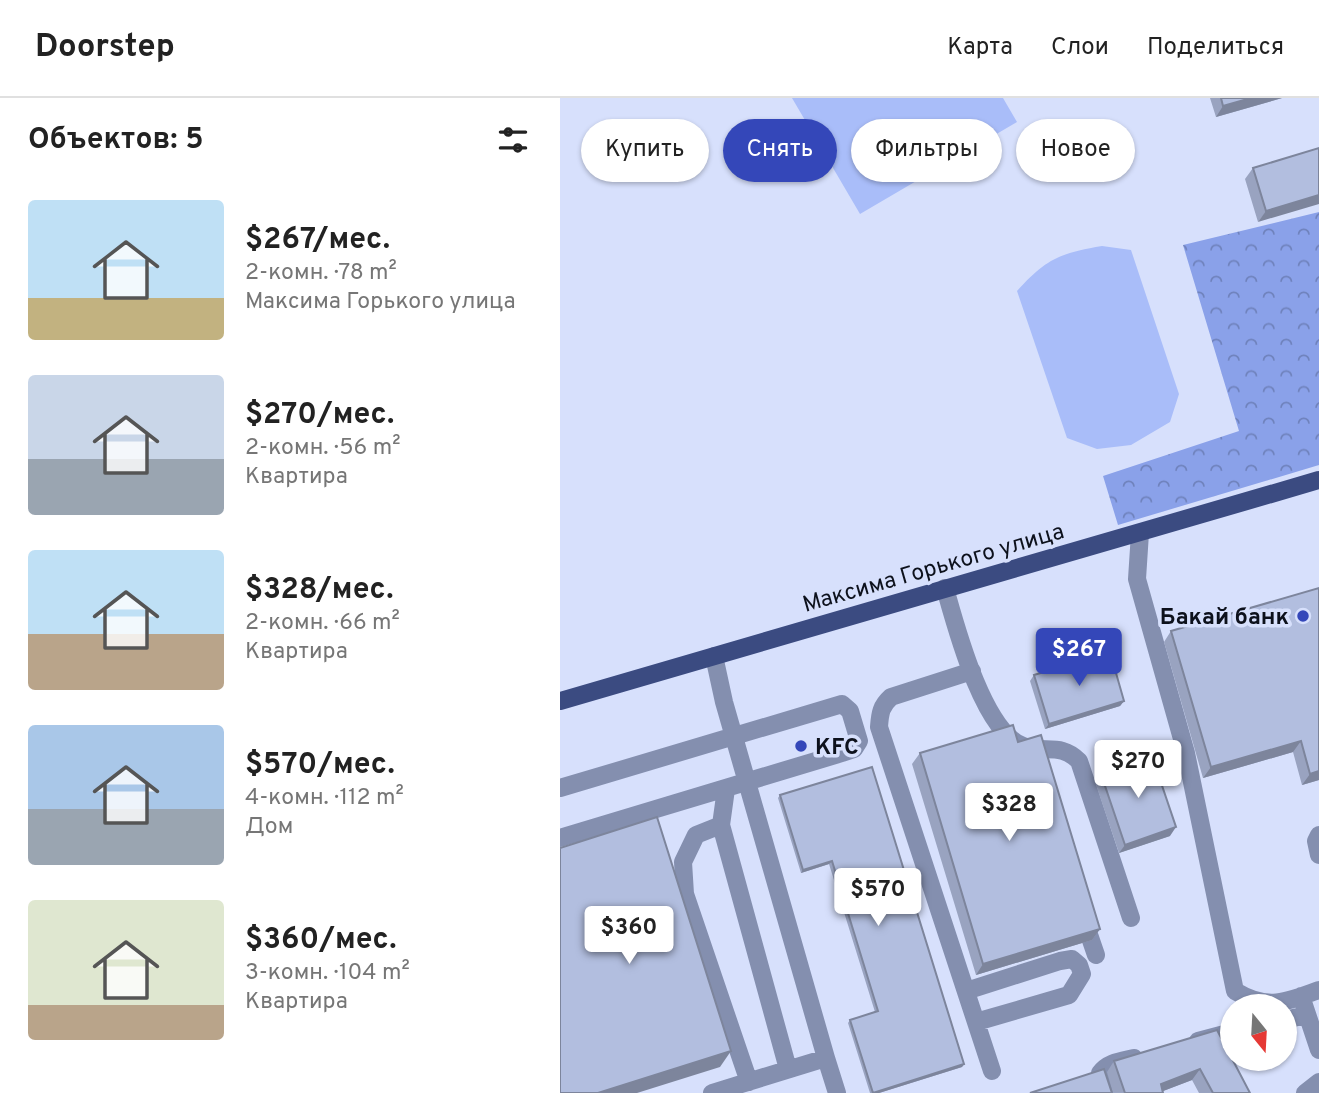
<!DOCTYPE html>
<html lang="ru">
<head>
<meta charset="utf-8">
<style>
  :root { --surface:#fff; --page:#f6f6f6; --text:#222; --muted:#767676; --line:#e0e0e0; --accent:#3447b9 }
  body { margin:0; font-family:Overpass,sans-serif; background:var(--page); color:var(--text); height:100vh; display:flex; flex-direction:column; font-size:26px; white-space:nowrap }
  * { box-sizing:border-box; margin:0 }
  p { font-size:23px; color:var(--muted) }
  .icon { flex:none; width:38px; height:38px; fill:none; stroke:currentColor; stroke-width:2; stroke-linecap:round; stroke-linejoin:round }
  .map { position:relative; flex:1; overflow:hidden }
  .details { display:flex; flex-direction:column; background:var(--surface); width:560px }
  .details>* { flex:none }
  .guide { position:absolute; left:21px; top:21px; width:632px; height:63px; display:flex; gap:14px }
  .needle { width:46px; rotate:162deg }
  .controls { position:absolute; left:660px; top:896px; display:grid; gap:14px }
  .controls a { display:grid; place-items:center; width:77px; height:77px; border-radius:50%; background:var(--surface); box-shadow:0 2px 5px #0004; font-size:35px }
  .price { position:absolute; translate:-50% -60px; padding:0 16px; border-radius:7px; background:#fff; color:#222; font-size:23px; line-height:46px; filter:drop-shadow(0 2px 4px #0008) }
  .price::after { content:''; position:absolute; left:50%; top:42px; width:21px; height:16px; margin-left:-10px; background:inherit; clip-path:polygon(0 0,100% 0,50% 100%) }
  .price.selected { background:var(--accent); color:#fff }
  ul { padding:0; list-style:none }
  li { display:flex; align-items:center; gap:21px; height:175px; padding:0 28px }
  li span { display:grid; place-items:center; flex:none; width:196px; height:140px; border-radius:7px; color:#555 }
  li>.icon { margin-inline-start:auto }
  span .icon { width:84px; height:84px; fill:#fffc; stroke-width:1 }
  li b { font-size:30px }
  h2 { display:flex; justify-content:space-between; align-items:center; height:84px; padding:0 28px; font-size:30px }
  .tag { padding:0 24px; border-radius:32px; background:var(--surface); box-shadow:0 2px 5px #0004; font-size:24px; line-height:63px }
  .tag.selected { background:var(--accent); color:#fff }
  header { display:flex; align-items:center; gap:42px; box-sizing:border-box; height:98px; padding:0 35px; background:var(--surface); border-bottom:2px solid var(--line) }
  header strong { font-size:33px }
  nav { display:flex; gap:38px; margin-inline-start:auto; font-size:24px }
  main { display:flex; flex:1; min-height:0 }
  .map>svg:first-child { display:block }
</style>
</head>
<body>
<header>
<strong>Doorstep</strong>
<nav><a>Карта</a><a>Слои</a><a>Поделиться</a></nav>
</header>
<main>
<section class="details">
<h2>Объектов: 5<svg class="icon" aria-label="filters" viewBox="0 0 24 24"><path d="M4 7h16M4 17h16"/><circle cx="9" cy="7" r="2"/><circle cx="15" cy="17" r="2"/></svg></h2>
<ul>
<li><span style="background:linear-gradient(#bfe0f5 70%,#c2b280 0)"><svg class="icon" aria-label="home" viewBox="0 0 24 24"><path d="M3 11l9-7 9 7M6 9v11h12V9"/></svg></span><div><b>$267/мес.</b><p>2-комн. · 78 m²</p><p>Максима Горького улица</p></div></li>
<li><span style="background:linear-gradient(#c9d6e8 60%,#9aa5b1 0)"><svg class="icon" aria-label="home" viewBox="0 0 24 24"><path d="M3 11l9-7 9 7M6 9v11h12V9"/></svg></span><div><b>$270/мес.</b><p>2-комн. · 56 m²</p><p>Квартира</p></div></li>
<li><span style="background:linear-gradient(#bfe0f5 60%,#b9a48a 0)"><svg class="icon" aria-label="home" viewBox="0 0 24 24"><path d="M3 11l9-7 9 7M6 9v11h12V9"/></svg></span><div><b>$328/мес.</b><p>2-комн. · 66 m²</p><p>Квартира</p></div></li>
<li><span style="background:linear-gradient(#a9c7e8 60%,#9aa5b1 0)"><svg class="icon" aria-label="home" viewBox="0 0 24 24"><path d="M3 11l9-7 9 7M6 9v11h12V9"/></svg></span><div><b>$570/мес.</b><p>4-комн. · 112 m²</p><p>Дом</p></div></li>
<li><span style="background:linear-gradient(#dfe7d0 75%,#b9a48a 0)"><svg class="icon" aria-label="home" viewBox="0 0 24 24"><path d="M3 11l9-7 9 7M6 9v11h12V9"/></svg></span><div><b>$360/мес.</b><p>3-комн. · 104 m²</p><p>Квартира</p></div></li>
</ul>
</section>
<div class="map">
<svg width="759" height="995" viewBox="0 0 759 995">
  <defs>
    <pattern id="forest-crowns" width="20" height="18" patternUnits="userSpaceOnUse" patternTransform="scale(1.75)"><rect width="20" height="18" fill="#8aa1e9"/><path d="M2 6a3 3 0 1 1 6 0M12 15a3 3 0 1 1 6 0" fill="none" stroke="#6f82bc"/></pattern>
  </defs>
  <rect width="100%" height="100%" fill="#d7e0fc"/>
  <!-- green -->
  <path fill="#a9bdf9" d="M232 0H443L457 24 300 116Z
    M542 148 571 152 619 296 610 324 571 347 537 351 507 340 457 193C486 161 500 155 542 148Z"/>
  <!-- forest -->
  <path fill="url(#forest-crowns)" d="M759 114V367L558 427 543 378 679 333 623 147Z"/>
  <g fill="none" stroke-linecap="round" stroke-linejoin="round">
    <!-- minor -->
    <path stroke="#848faf" stroke-width="18" d="M580 435 577 481 626 655 675 893C708 913 725 904 759 892
      M385 490C396 529 423 633 463 648 485 656 500 644 519 663L571 820
      M412 573 331 599C321 608 320 615 319 629L432 973
      M0 690 282 606 290 613 299 643 294 651 282 655 0 740
      M166 691 161 727 136 737 123 764 125 796 189 984
      M161 727 228 971
      M759 737 756 743 759 757
      M524 822 536 857
      M406 893 500 863 512 861 519 867 522 876 509 897 416 924
      M741 898 759 952
      M724 922 747 917
      M638 943 672 934
      M266 960 277 995
      M152 995 266 960 164 604 154 558
      M545 995 540 975C548 964 561 963 574 960
      M745 995 759 984"/>
    <!-- major -->
    <path stroke="#3b4b81" stroke-width="18" d="M0 603 759 382"/>
  </g>
  <!-- wall -->
  <path fill="#99a3c0" d="M650 0H722L656 19Z
    M759 50 698 124 685 81 693 70Z
    M759 490V682L742 687 733 654 643 680 604 544 611 533Z
    M474 577 564 603 560 608 485 631 470 583Z
    M458 644 540 831 532 842 416 877 352 666 360 655Z
    M312 669 404 966 402 969 319 995H310L288 925 290 922 315 914 269 766 241 775 218 700 220 697Z
    M541 676 610 738 559 755 535 684Z
    M657 932 690 995H639L632 982 603 993V995H553L547 974 554 963Z"/>
  <!-- shaded-wall -->
  <path fill="#7d859c" d="M691 0H722L656 19 663 8Z
    M759 97V106L698 124 706 113Z
    M564 603 560 608 485 631 489 626Z
    M741 643 733 654 643 680 651 669Z
    M759 673V682L742 687 750 676Z
    M616 729 610 738 559 755 565 747Z
    M272 763 269 766 241 775 243 772Z
    M540 831 532 842 416 877 423 866Z
    M171 953 160 969 77 995H38Z
    M404 966 402 969 319 995H313Z
    M640 971 632 982 598 995 601 986Z"/>
  <!-- building -->
  <path fill="#b2bedf" stroke="#7d859c" stroke-width="2" d="M661 0H691L663 8Z
    M759 50V97L706 113 693 70Z
    M759 490V673L750 676 741 643 651 669 611 533Z
    M550 554 564 603 489 626 474 577Z
    M453 627 458 644 481 637 540 831 423 866 360 655Z
    M592 658 616 729 565 747 541 676Z
    M312 669 404 966 313 995 290 922 318 913 272 763 243 772 220 697Z
    M97 719 171 953 38 995H0V750Z
    M657 932 690 995H653L640 971 601 986 603 995H565L554 963Z
    M544 971 552 995H470Z"/>
  <!-- markers -->
  <g fill="#3447b9" stroke="#d7e0fc" stroke-width="2.5">
    <circle cx="743" cy="518" r="7"/>
    <circle cx="241" cy="648" r="7"/>
  </g>
  <g text-anchor="middle" stroke-width="7" stroke-linejoin="round" paint-order="stroke">
    <!-- street labels -->
    <g font-size="23" fill="#0d111c" stroke="#d7e0fc">
      <text transform="translate(373 469) rotate(-16)" y="8">Максима Горького улица</text>
    </g>
    <!-- poi labels -->
    <g font-size="23" font-weight="bold" fill="#0d111c" stroke="#d7e0fc" text-anchor="end">
      <text x="729" y="526">Бакай банк</text>
      <text x="255" y="656" text-anchor="start">KFC</text>
    </g>
  </g>
</svg>
<div class="controls">
<a><svg class="needle" viewBox="-14 -14 28 28"><path d="M0-13l5 13h-10z" fill="#e53935"/><path d="M0 13l5-13h-10z" fill="#767676"/></svg></a>
</div>
<b class="price selected" style="left:519px;top:590px">$267</b>
<b class="price" style="left:578px;top:702px">$270</b>
<b class="price" style="left:449px;top:745px">$328</b>
<b class="price" style="left:318px;top:830px">$570</b>
<b class="price" style="left:69px;top:868px">$360</b>
<div class="guide">
<a class="tag">Купить</a>
<a class="tag selected">Снять</a>
<a class="tag">Фильтры</a>
<a class="tag">Новое</a>
</div>
</div>
</main>
</body>
</html>
